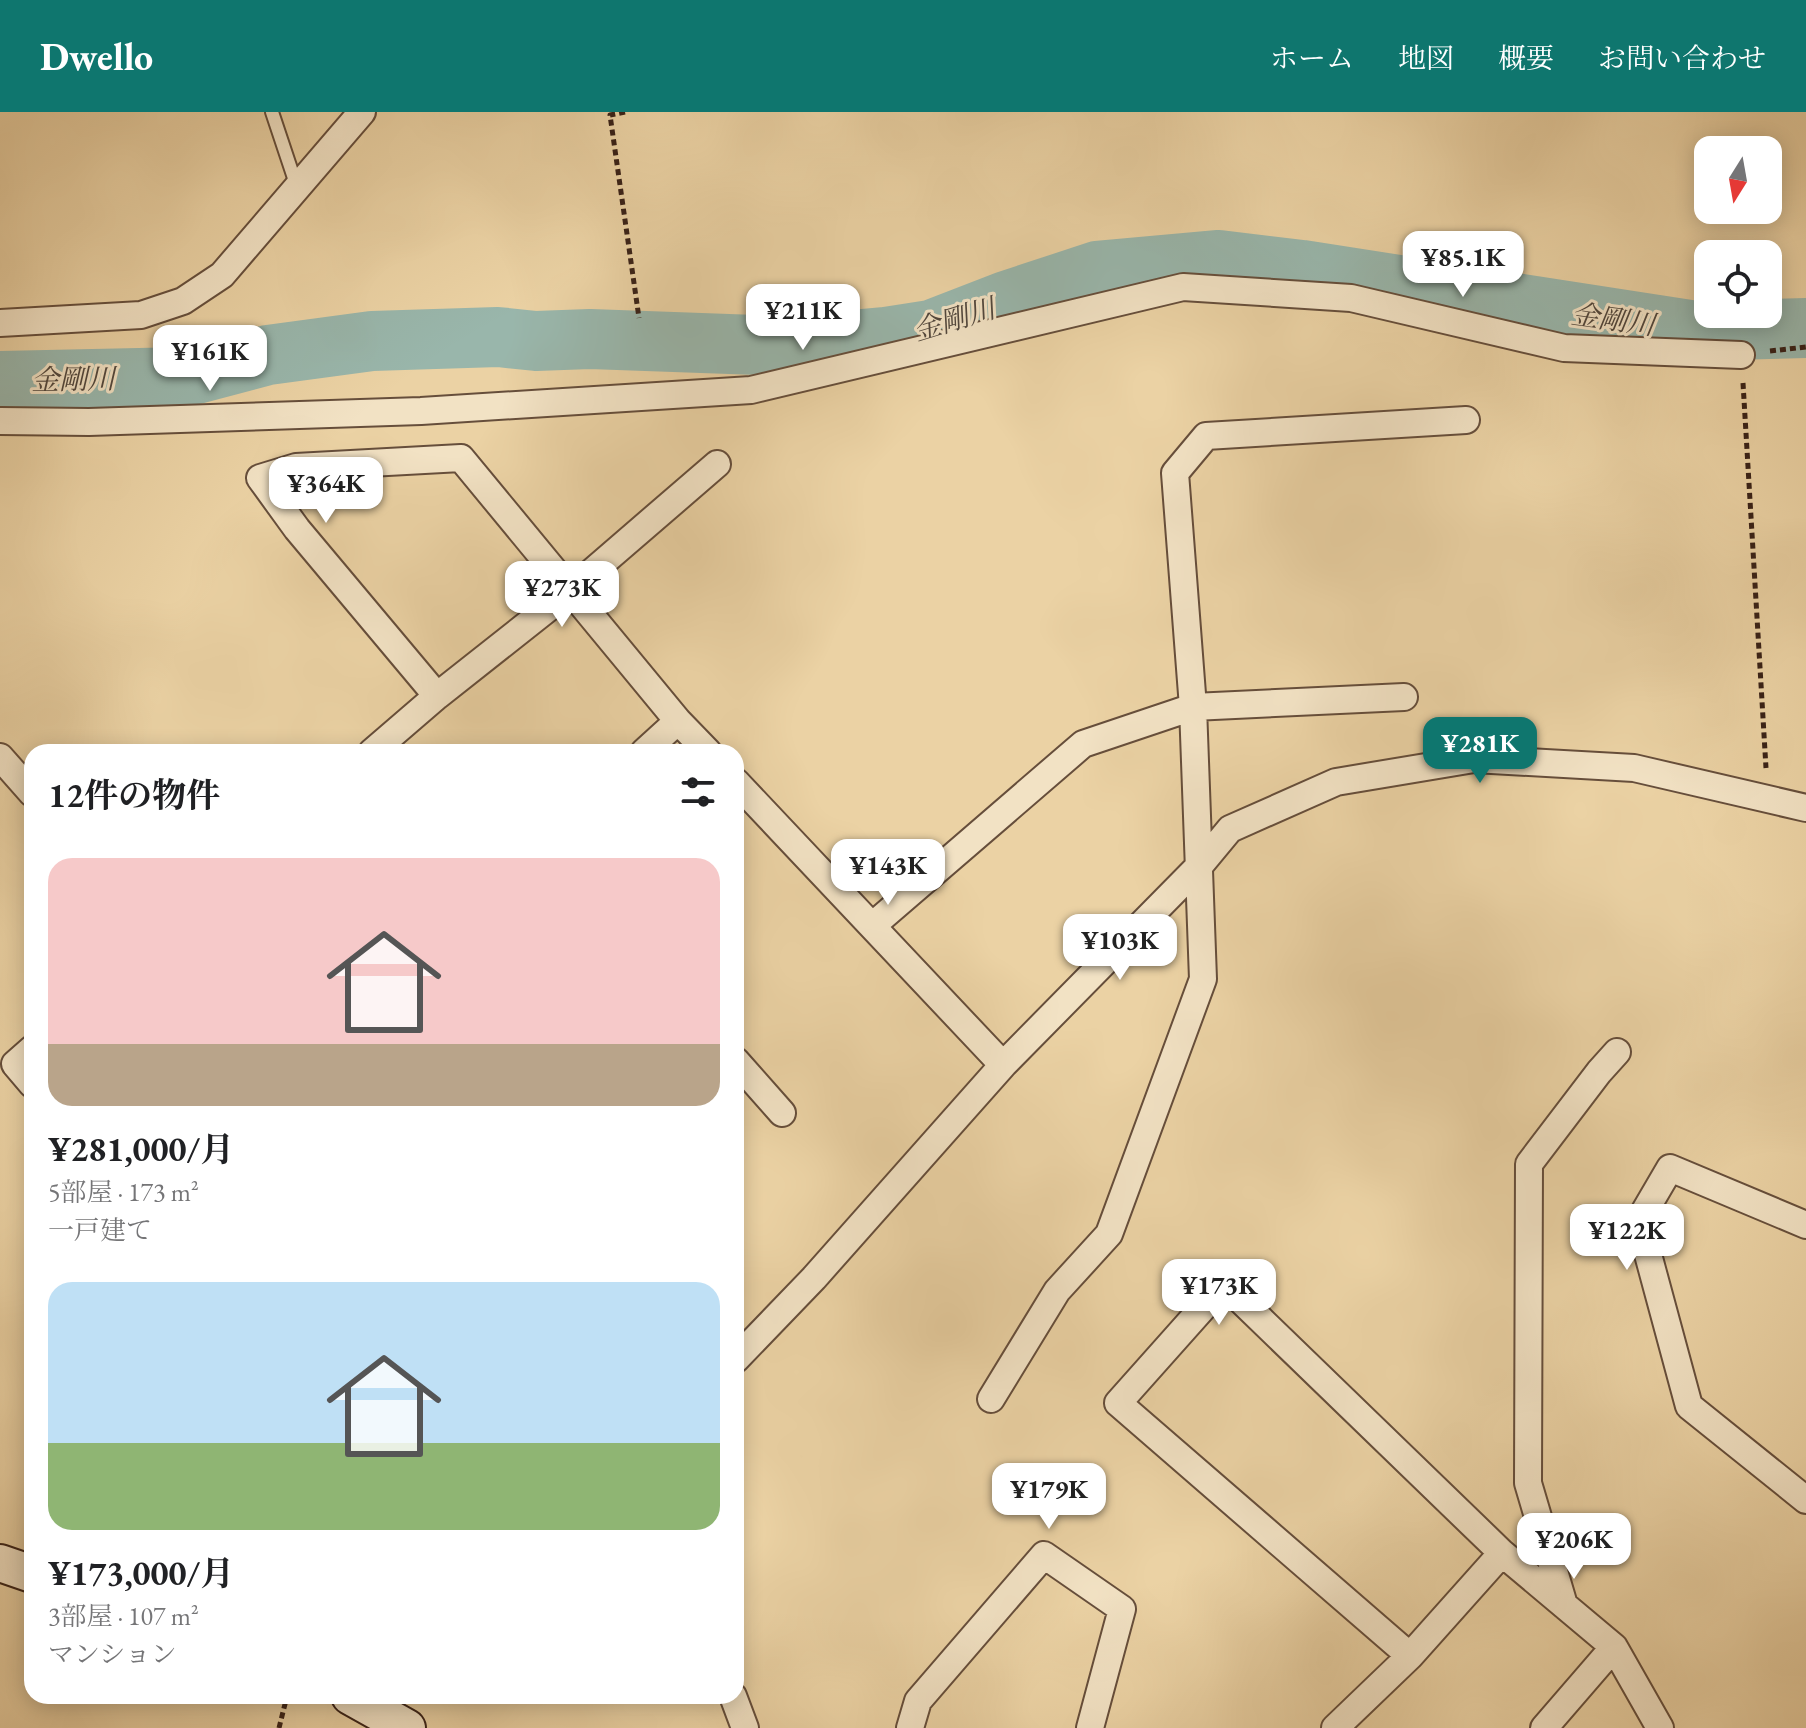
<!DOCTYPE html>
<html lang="ja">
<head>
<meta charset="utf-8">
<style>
  :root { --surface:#fff; --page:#f2f2f2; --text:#202124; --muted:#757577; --accent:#0f766e }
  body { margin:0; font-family:"EB Garamond","Noto Serif JP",serif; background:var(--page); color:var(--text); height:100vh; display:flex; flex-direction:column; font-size:30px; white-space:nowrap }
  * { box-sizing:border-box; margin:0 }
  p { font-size:26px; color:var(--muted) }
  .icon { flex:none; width:44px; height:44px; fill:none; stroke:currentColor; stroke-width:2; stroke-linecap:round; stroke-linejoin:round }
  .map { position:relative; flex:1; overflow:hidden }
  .drawer { position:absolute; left:24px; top:632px; width:720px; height:960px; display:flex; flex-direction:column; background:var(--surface); border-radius:24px; box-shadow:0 4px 20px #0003 }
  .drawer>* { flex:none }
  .needle { width:52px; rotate:191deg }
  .fabs { position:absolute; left:1694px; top:24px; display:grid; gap:16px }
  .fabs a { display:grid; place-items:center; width:88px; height:88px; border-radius:16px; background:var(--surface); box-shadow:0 4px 20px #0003; font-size:40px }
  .price { position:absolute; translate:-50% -68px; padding:0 18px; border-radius:16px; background:#fff; color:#222; font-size:26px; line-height:52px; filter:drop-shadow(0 2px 4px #0008) }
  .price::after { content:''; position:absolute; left:50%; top:48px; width:24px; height:18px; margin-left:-12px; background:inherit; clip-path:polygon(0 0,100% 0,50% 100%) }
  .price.active { background:var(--accent); color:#fff }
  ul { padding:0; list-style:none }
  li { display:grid; align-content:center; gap:16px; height:424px; padding:0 24px }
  li span { display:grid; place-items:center; height:248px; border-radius:24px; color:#555 }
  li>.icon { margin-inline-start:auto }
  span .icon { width:144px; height:144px; fill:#fffc; stroke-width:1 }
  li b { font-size:34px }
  h2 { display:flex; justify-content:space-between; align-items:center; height:96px; padding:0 24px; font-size:34px }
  header { display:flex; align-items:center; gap:48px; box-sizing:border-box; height:112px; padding:0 40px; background:var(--accent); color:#fff }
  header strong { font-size:38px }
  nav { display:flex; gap:44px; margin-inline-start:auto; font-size:28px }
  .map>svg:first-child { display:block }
</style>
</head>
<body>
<header>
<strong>Dwello</strong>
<nav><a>ホーム</a><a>地図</a><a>概要</a><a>お問い合わせ</a></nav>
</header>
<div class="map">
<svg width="1806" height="1616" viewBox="0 0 1806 1616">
  <rect width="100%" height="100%" fill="#ebd2a4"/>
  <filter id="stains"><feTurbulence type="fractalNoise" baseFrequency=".0025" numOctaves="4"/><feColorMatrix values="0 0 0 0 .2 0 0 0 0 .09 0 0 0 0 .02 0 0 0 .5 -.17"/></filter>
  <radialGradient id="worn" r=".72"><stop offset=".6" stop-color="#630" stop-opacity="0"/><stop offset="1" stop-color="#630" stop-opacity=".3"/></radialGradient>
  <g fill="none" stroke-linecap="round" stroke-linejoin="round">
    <!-- river -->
    <path stroke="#99b6ab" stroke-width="60" d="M0 269 185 265 268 243 372 229 498 225 536 229 590 227 786 234 886 225 931 218 1006 189 1097 159 1219 148 1302 158 1696 219 1806 216"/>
    <defs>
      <path id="lane" d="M272 0 297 75"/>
      <path id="street" d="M0 211 141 203 183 189 222 163 362 0
        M0 309 89 310 421 299 751 278 1183 175 1351 186 1564 236 1741 243
        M437 584 297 417 260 366 296 355 461 346 678 609 708 640
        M372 640 437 584 571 478 717 352
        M644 640 678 609
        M0 645 32 681
        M736 670 1003 953
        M872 814 1083 632 1193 595 1404 585
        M32 937 15 952 32 972
        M736 949 782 1001
        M1806 1113 1670 1056 1639 1109 1689 1294 1806 1388
        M736 1247 814 1166 1003 953 1201 752 1230 717 1336 670 1474 647 1634 656 1806 696
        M991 1287 1057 1179 1109 1122 1203 867 1193 595 1175 361 1206 324 1466 308
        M1502 1441 1614 1535
        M1564 1493 1528 1371 1529 1052 1599 960 1617 940
        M733 1584 745 1616
        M910 1616 918 1589 1044 1443 1122 1497 1090 1616
        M1335 1616 1410 1544 1502 1441 1224 1172 1118 1291 1410 1544
        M1544 1616 1614 1535 1660 1616"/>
      <path id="secondary" d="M0 1451 32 1462
        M350 1584 407 1616"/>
    </defs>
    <!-- lane casing -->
    <use href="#lane" stroke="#664e3b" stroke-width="16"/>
    <!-- street casing -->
    <use href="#street" stroke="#664e3b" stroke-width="30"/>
    <!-- secondary casing -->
    <use href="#secondary" stroke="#392218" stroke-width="40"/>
    <!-- path -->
    <path stroke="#392218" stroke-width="5" stroke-dasharray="6 4" stroke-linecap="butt" d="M625 0 610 3 639 206
      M1770 239 1806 235
      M1743 271 1766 656
      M279 1616 287 1584"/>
    <!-- lane -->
    <use href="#lane" stroke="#f2e2c4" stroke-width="12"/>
    <!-- street -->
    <use href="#street" stroke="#f2e2c4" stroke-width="26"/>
    <!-- secondary -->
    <use href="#secondary" stroke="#f2e2c4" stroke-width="36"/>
  </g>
  <g text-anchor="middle" stroke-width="6" stroke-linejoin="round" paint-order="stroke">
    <!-- water labels -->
    <g font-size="28" font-style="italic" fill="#51473d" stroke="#f2e2c4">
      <text transform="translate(954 207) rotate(-17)" y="10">金剛川</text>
      <text transform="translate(1613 207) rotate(8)" y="10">金剛川</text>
      <text transform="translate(73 267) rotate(-1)" y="10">金剛川</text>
    </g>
  </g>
  <rect width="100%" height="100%" filter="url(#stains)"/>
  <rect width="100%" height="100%" fill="url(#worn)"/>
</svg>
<div class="fabs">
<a><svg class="needle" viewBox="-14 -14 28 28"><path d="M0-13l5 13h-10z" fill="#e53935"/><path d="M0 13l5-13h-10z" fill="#757577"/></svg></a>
<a><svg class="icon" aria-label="locate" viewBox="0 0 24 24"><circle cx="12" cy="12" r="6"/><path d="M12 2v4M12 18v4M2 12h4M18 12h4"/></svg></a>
</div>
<b class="price" style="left:1463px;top:187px">¥85.1K</b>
<b class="price" style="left:803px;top:240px">¥211K</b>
<b class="price" style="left:210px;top:281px">¥161K</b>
<b class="price" style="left:326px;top:413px">¥364K</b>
<b class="price" style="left:562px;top:517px">¥273K</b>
<b class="price active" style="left:1480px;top:673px">¥281K</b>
<b class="price" style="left:888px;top:795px">¥143K</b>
<b class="price" style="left:1120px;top:870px">¥103K</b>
<b class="price" style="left:1627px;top:1160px">¥122K</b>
<b class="price" style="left:1219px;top:1215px">¥173K</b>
<b class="price" style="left:1049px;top:1419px">¥179K</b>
<b class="price" style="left:1574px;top:1469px">¥206K</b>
<section class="drawer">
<h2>12件の物件<svg class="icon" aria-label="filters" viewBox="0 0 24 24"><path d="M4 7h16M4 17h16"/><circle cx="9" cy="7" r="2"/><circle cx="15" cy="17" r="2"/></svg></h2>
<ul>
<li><span style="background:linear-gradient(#f6c9c9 75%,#b9a48a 0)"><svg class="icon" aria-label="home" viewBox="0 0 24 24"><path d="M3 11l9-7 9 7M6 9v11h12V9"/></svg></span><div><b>¥281,000/月</b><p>5部屋 · 173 m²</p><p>一戸建て</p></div></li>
<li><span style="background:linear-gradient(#bfe0f5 65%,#8fb573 0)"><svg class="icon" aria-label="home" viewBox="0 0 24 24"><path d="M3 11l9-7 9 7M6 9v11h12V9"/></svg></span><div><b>¥173,000/月</b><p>3部屋 · 107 m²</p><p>マンション</p></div></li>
</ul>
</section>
</div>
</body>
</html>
